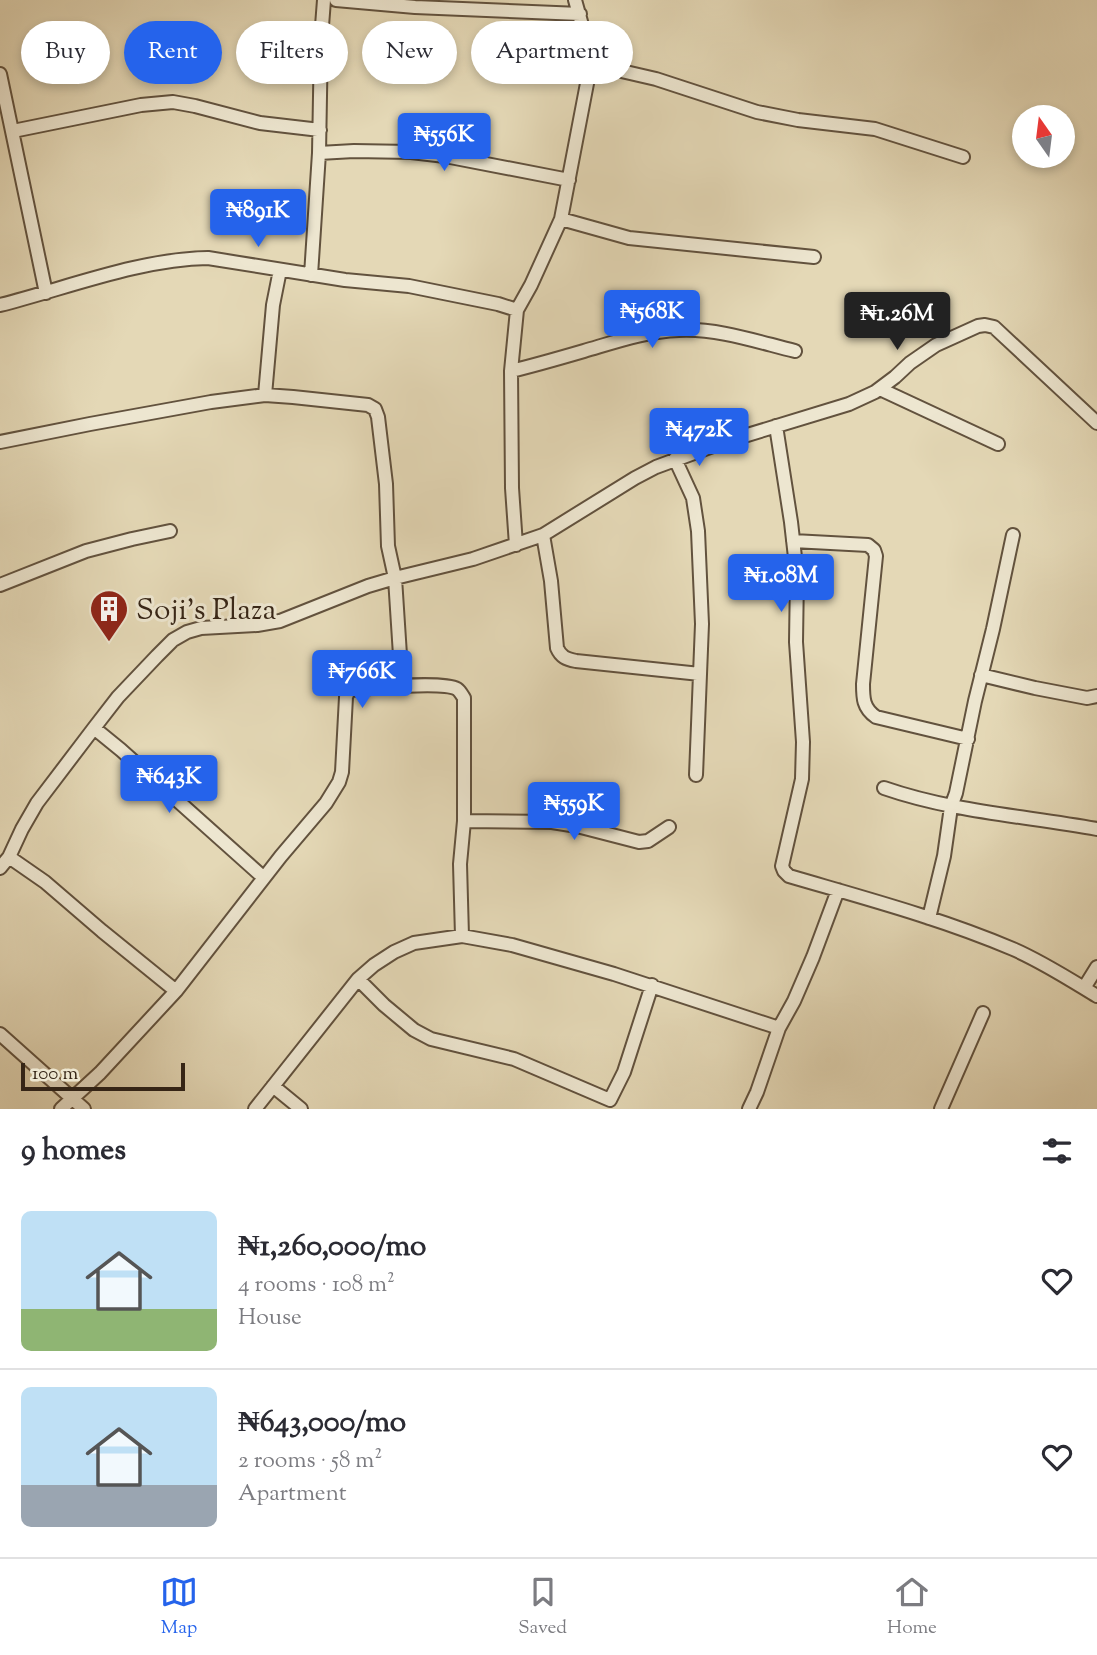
<!DOCTYPE html>
<html lang="en">
<head>
<meta charset="utf-8">
<style>
  :root { --surface:#fff; --page:#f2f2f3; --text:#2b2b33; --muted:#7c7c81; --line:#e1e1e2; --accent:#2563eb }
  body { margin:0; font-family:"Sorts Mill Goudy",serif; background:var(--page); color:var(--text); height:100vh; display:flex; flex-direction:column; font-size:26px; white-space:nowrap }
  * { box-sizing:border-box; margin:0 }
  p { font-size:23px; color:var(--muted) }
  .icon { flex:none; width:38px; height:38px; fill:none; stroke:currentColor; stroke-width:2; stroke-linecap:round; stroke-linejoin:round }
  .map { position:relative; height:1109px; overflow:hidden }
  .side { display:flex; flex-direction:column; background:var(--surface); flex:1 }
  .side>* { flex:none }
  .guide { position:absolute; left:21px; top:21px; width:700px; height:63px; display:flex; gap:14px }
  .needle { width:46px; rotate:346deg }
  .tools { position:absolute; left:1012px; top:105px; display:grid; gap:14px }
  .tools a { display:grid; place-items:center; width:63px; height:63px; border-radius:50%; background:var(--surface); box-shadow:0 4px 10px #0003; font-size:35px }
  .scale { position:absolute; left:21px; bottom:18px; width:164px; box-sizing:border-box; padding-left:7px; border:4px solid #362516; border-top:0; font-size:19px; line-height:24px; white-space:nowrap; color:#362516; -webkit-text-stroke:5px #ede6d0; paint-order:stroke }
  .price { position:absolute; translate:-50% -60px; padding:0 16px; border-radius:7px; background:var(--accent); color:#fff; font-size:23px; line-height:46px; filter:drop-shadow(0 2px 4px #0008) }
  .price::after { content:''; position:absolute; left:50%; top:42px; width:21px; height:16px; margin-left:-10px; background:inherit; clip-path:polygon(0 0,100% 0,50% 100%) }
  .price.selected { background:#222; color:#fff }
  ul { padding:0; list-style:none }
  li { display:flex; align-items:center; gap:21px; height:175px; padding:0 21px }
  li+li { border-top:2px solid var(--line) }
  li span { display:grid; place-items:center; flex:none; width:196px; height:140px; border-radius:10px; color:#555 }
  li>.icon { margin-inline-start:auto }
  span .icon { width:84px; height:84px; fill:#fffc; stroke-width:1 }
  li b { font-size:30px }
  h2 { display:flex; justify-content:space-between; align-items:center; height:84px; padding:0 21px; font-size:30px }
  .pill { padding:0 24px; border-radius:32px; background:var(--surface); box-shadow:0 4px 10px #0003; font-size:24px; line-height:63px }
  .pill.selected { background:var(--accent); color:#fff }
  .tab-bar { display:flex; justify-content:space-around; align-items:center; height:98px; border-top:2px solid var(--line); background:var(--surface); font-size:19px; color:var(--muted) }
  .tab-bar a { display:grid; justify-items:center; gap:4px }
  .tab-bar .selected { color:var(--accent) }
  .map>svg:first-child { display:block }
</style>
</head>
<body>
<div class="map">
<svg width="1097" height="1109" viewBox="0 0 1097 1109">
  <rect width="100%" height="100%" fill="#e4d8b6"/>
  <filter id="stains"><feTurbulence type="fractalNoise" baseFrequency=".00286" numOctaves="4"/><feColorMatrix values="0 0 0 0 .2 0 0 0 0 .09 0 0 0 0 .02 0 0 0 .5 -.17"/></filter>
  <radialGradient id="worn" r=".72"><stop offset=".6" stop-color="#630" stop-opacity="0"/><stop offset="1" stop-color="#630" stop-opacity=".3"/></radialGradient>
  <g fill="none" stroke-linecap="round" stroke-linejoin="round">
    <defs>
      <path id="minor" d="M336 0 415 7 580 14
        M591 64 656 79 757 112 798 120 875 129 963 157
        M0 74 46 293
        M13 131 141 105 173 102 195 106 260 123 320 130
        M319 153 354 151 411 152 445 156 569 180
        M561 219 629 238 814 257
        M311 275 319 153 321 39 324 0
        M0 305C67 288 140 259 208 258L345 280 409 286 498 304 517 310
        M511 371C536 365 560 358 584 351 615 342 646 331 679 330 718 328 758 342 795 351
        M880 389 998 444
        M265 395 273 305 280 270
        M776 426 791 522 797 575 796 642 803 742 802 779 782 866 784 871 789 876C864 898 940 918 1013 949 1043 962 1069 979 1097 996
        M0 442 90 424 211 402 265 395 293 397 368 405 375 409 378 417 386 484 388 546 395 578 402 686
        M675 459 693 498 698 531 702 624 696 775
        M543 535 551 581 557 648C561 657 566 659 576 661L700 674
        M793 541 868 545 874 550 876 556 863 684C863 698 863 708 876 717L968 739
        M516 545 512 488 511 371 517 310 531 285 561 219 589 73 590 54 575 0
        M0 585 86 551 132 539 170 531
        M981 675 1035 688 1087 698 1097 696
        M94 728 121 750 264 878
        M884 788C953 812 1026 816 1097 829
        M464 821 552 822 577 826 639 842 648 841 669 827
        M9 857 45 882 102 931 176 991
        M0 868 9 857 22 829 37 803 94 728 118 697 157 656 173 640 187 632 201 628 257 625 280 621 368 586 395 578 473 559 543 535 635 478 656 467 721 443 849 404 875 392 895 377 910 363 936 345 978 326 985 325 994 327 1097 423
        M929 918 944 856 951 807 956 793 975 701 993 629 1013 535
        M358 979 384 1005 414 1030 431 1039 514 1059 610 1100 624 1072 652 985
        M1084 988 1097 967
        M0 1034 84 1109
        M273 1086 301 1109
        M61 1109 100 1073 176 991 281 856 326 803 339 782 342 772 346 697 348 692 351 690C370 688 443 681 457 689 460 691 462 695 464 698V821L460 864 462 936
        M255 1109 358 979 374 965 394 952 414 943 462 936 512 945 614 974 779 1028
        M749 1109 757 1092 779 1028 794 1001 813 957 838 890
        M941 1109 983 1013"/>
    </defs>
    <!-- minor casing -->
    <use href="#minor" stroke="#62523e" stroke-width="16"/>
    <!-- minor -->
    <use href="#minor" stroke="#ede6d0" stroke-width="12"/>
  </g>
  <!-- icons -->
  <defs>
    <symbol id="building-pin" viewBox="-11 -11 22 30"><path d="M0 17L-7.5 6A9.5 9.5 0 1 1 7.5 6Z" fill="#8f2418" stroke="#ede6d0"/><path d="M-4-6H4V6H1V3H-1V6H-4ZM-2.5-4.3h1.7v1.8h-1.7ZM.8-4.3h1.7v1.8H.8ZM-2.5-1h1.7V.8h-1.7ZM.8-1h1.7V.8H.8Z" fill="#fff"/></symbol>
  </defs>
  <g fill-rule="evenodd">
    <use href="#building-pin" x="87" y="587" width="44" height="60"/>
  </g>
  <g text-anchor="middle" stroke-width="6" stroke-linejoin="round" paint-order="stroke">
    <!-- poi labels -->
    <g font-size="30" fill="#362516" stroke="#ede6d0" text-anchor="start">
      <text x="136" y="619">Soji's Plaza</text>
    </g>
  </g>
  <rect width="100%" height="100%" filter="url(#stains)"/>
  <rect width="100%" height="100%" fill="url(#worn)"/>
</svg>
<div class="tools">
<a><svg class="needle" viewBox="-14 -14 28 28"><path d="M0-13l5 13h-10z" fill="#e53935"/><path d="M0 13l5-13h-10z" fill="#7c7c81"/></svg></a>
</div>
<div class="scale">100 m</div>
<b class="price" style="left:444px;top:173px">₦556K</b>
<b class="price" style="left:258px;top:249px">₦891K</b>
<b class="price" style="left:652px;top:350px">₦568K</b>
<b class="price selected" style="left:897px;top:352px">₦1.26M</b>
<b class="price" style="left:699px;top:468px">₦472K</b>
<b class="price" style="left:781px;top:614px">₦1.08M</b>
<b class="price" style="left:362px;top:710px">₦766K</b>
<b class="price" style="left:169px;top:815px">₦643K</b>
<b class="price" style="left:574px;top:842px">₦559K</b>
<div class="guide">
<a class="pill">Buy</a>
<a class="pill selected">Rent</a>
<a class="pill">Filters</a>
<a class="pill">New</a>
<a class="pill">Apartment</a>
</div>
</div>
<section class="side">
<h2>9 homes<svg class="icon" aria-label="filters" viewBox="0 0 24 24"><path d="M4 7h16M4 17h16"/><circle cx="9" cy="7" r="2"/><circle cx="15" cy="17" r="2"/></svg></h2>
<ul>
<li><span style="background:linear-gradient(#bfe0f5 70%,#8fb573 0)"><svg class="icon" aria-label="home" viewBox="0 0 24 24"><path d="M3 11l9-7 9 7M6 9v11h12V9"/></svg></span><div><b>₦1,260,000/mo</b><p>4 rooms · 108 m²</p><p>House</p></div><svg class="icon" aria-label="heart" viewBox="0 0 24 24"><path d="M12 20l-8-8c-3-5 5-10 8-4 3-6 11-1 8 4z"/></svg></li>
<li><span style="background:linear-gradient(#bfe0f5 70%,#9aa5b1 0)"><svg class="icon" aria-label="home" viewBox="0 0 24 24"><path d="M3 11l9-7 9 7M6 9v11h12V9"/></svg></span><div><b>₦643,000/mo</b><p>2 rooms · 58 m²</p><p>Apartment</p></div><svg class="icon" aria-label="heart" viewBox="0 0 24 24"><path d="M12 20l-8-8c-3-5 5-10 8-4 3-6 11-1 8 4z"/></svg></li>
</ul>
</section>
<nav class="tab-bar">
<a class="selected"><svg class="icon" aria-label="map" viewBox="0 0 24 24"><path d="M3 6l6-2 6 2 6-2v14l-6 2-6-2-6 2zM9 4v14M15 6v14"/></svg>Map</a>
<a><svg class="icon" aria-label="saved" viewBox="0 0 24 24"><path d="M7 4h10v16l-5-4-5 4z"/></svg>Saved</a>
<a><svg class="icon" aria-label="home" viewBox="0 0 24 24"><path d="M3 11l9-7 9 7M6 9v11h12V9"/></svg>Home</a>
</nav>
</body>
</html>
